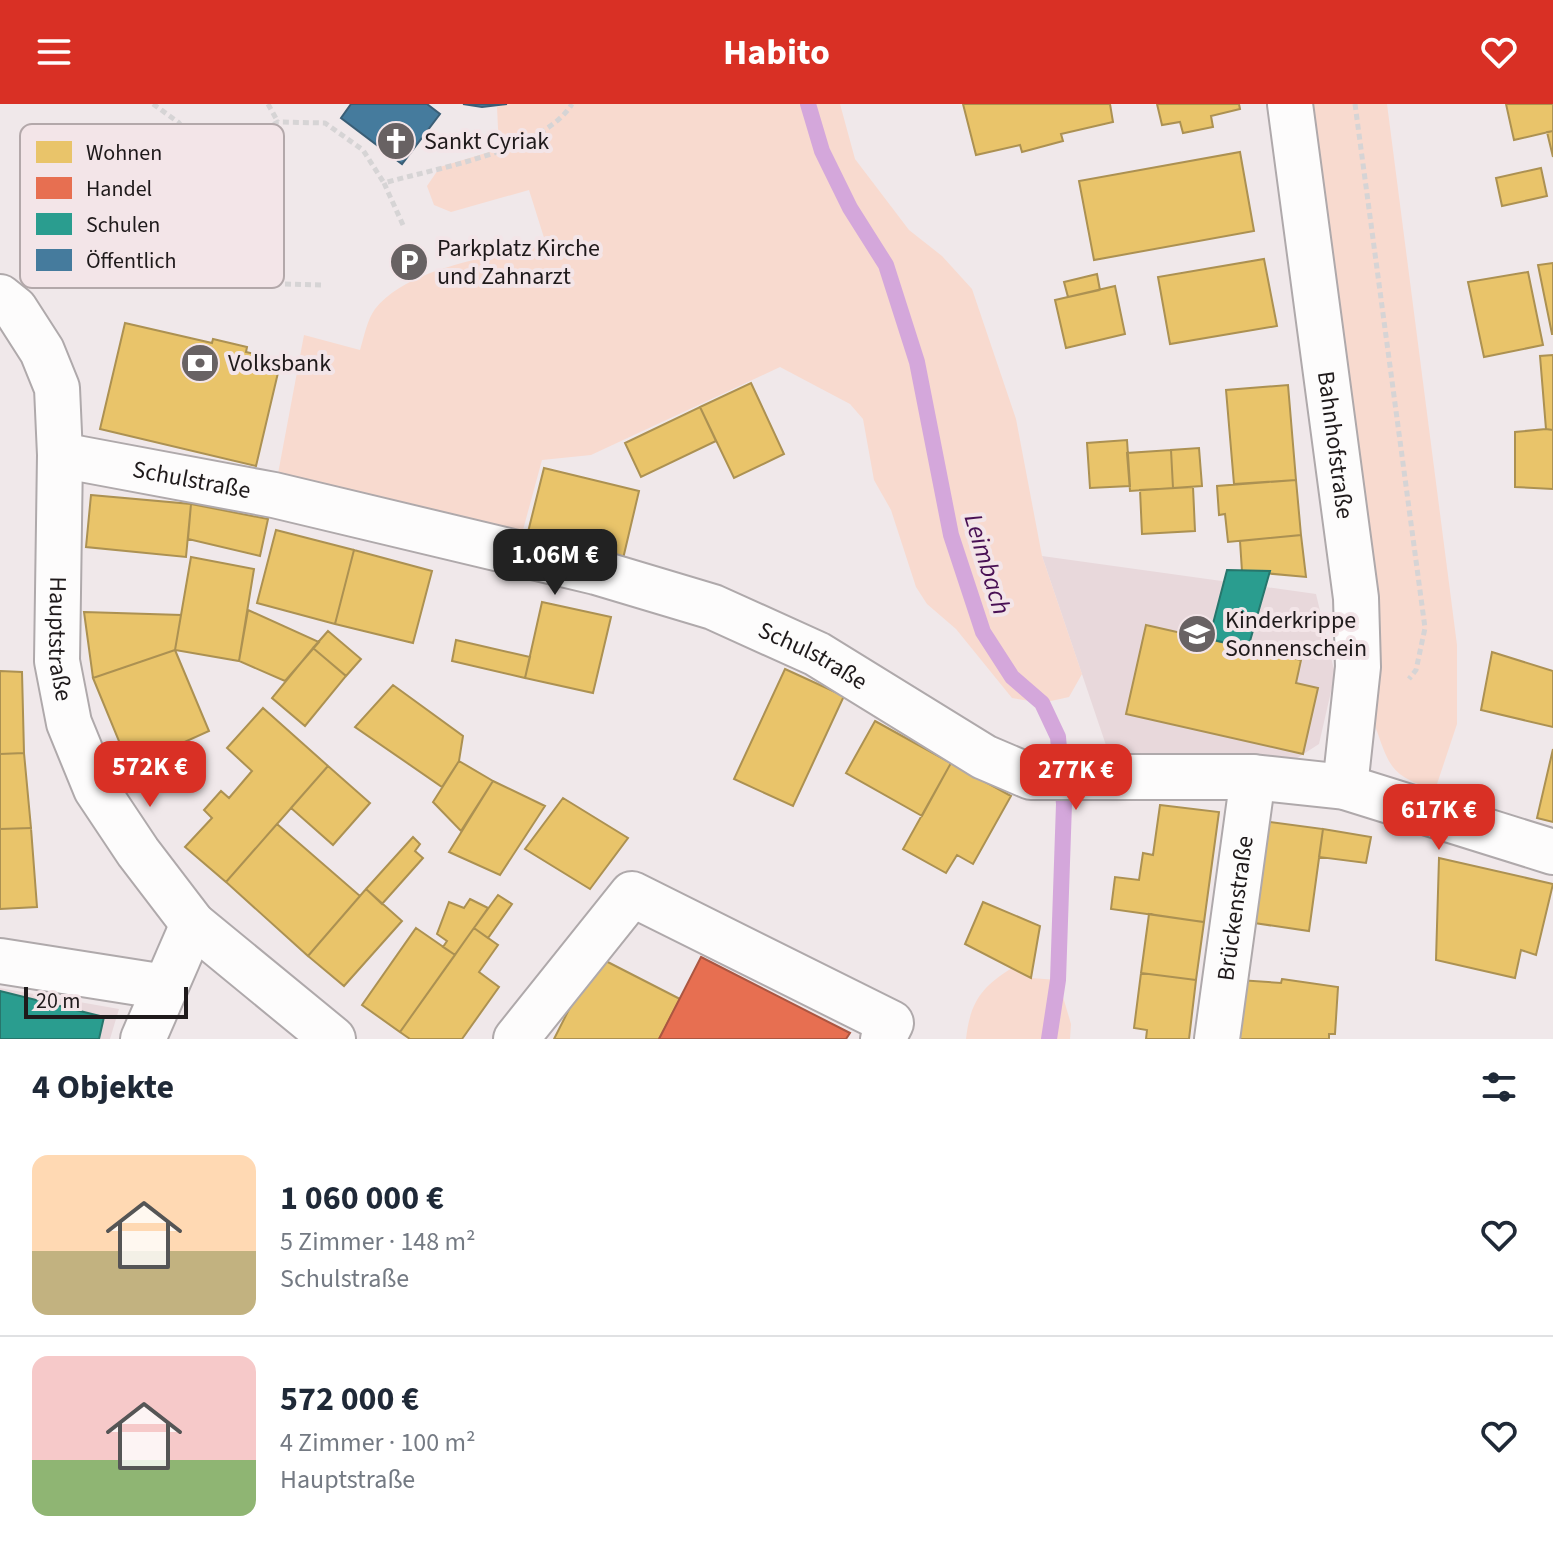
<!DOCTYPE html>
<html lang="de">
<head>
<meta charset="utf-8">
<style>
  :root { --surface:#fff; --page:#f6f6f7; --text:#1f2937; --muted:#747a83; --line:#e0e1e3; --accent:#d93025 }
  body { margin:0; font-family:"Source Sans 3",sans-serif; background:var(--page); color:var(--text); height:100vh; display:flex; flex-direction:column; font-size:30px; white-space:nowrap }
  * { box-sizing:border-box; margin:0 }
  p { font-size:26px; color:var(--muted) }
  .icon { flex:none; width:44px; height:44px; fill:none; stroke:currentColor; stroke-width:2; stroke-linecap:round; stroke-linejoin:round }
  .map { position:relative; height:935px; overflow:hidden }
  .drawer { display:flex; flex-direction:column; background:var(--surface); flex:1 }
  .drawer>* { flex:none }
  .scale { position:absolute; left:24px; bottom:20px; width:164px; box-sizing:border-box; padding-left:8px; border:4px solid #1f1a1b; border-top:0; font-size:22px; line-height:28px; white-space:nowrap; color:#1f1a1b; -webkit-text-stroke:6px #f3e5e8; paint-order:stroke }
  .price { position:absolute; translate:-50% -68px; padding:0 18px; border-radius:16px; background:var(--accent); color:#fff; font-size:26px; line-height:52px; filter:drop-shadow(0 2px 4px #0008) }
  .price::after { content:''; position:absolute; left:50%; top:48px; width:24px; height:18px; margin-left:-12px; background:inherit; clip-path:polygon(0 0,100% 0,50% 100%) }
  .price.active { background:#222; color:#fff }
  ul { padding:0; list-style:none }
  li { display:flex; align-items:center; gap:24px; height:200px; padding:0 32px }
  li+li { border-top:2px solid var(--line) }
  li span { display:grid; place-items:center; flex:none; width:224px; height:160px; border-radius:16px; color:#555 }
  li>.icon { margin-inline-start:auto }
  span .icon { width:96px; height:96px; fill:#fffc; stroke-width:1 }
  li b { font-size:34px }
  h2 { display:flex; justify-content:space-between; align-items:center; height:96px; padding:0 32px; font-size:34px }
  header { display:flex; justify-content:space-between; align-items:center; height:104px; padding:0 32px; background:var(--accent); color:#fff; font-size:36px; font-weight:700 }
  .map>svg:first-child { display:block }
</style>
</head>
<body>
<header><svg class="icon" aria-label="menu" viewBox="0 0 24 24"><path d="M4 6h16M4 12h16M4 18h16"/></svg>Habito<svg class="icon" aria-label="heart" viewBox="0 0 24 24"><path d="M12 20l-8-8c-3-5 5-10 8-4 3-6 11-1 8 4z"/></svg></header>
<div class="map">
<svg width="1553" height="935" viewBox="0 0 1553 935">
  <rect width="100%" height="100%" fill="#f0e8ea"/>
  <!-- built -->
  <path fill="#e8d8db" d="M1042 452 1316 490 1335 570 1319 640 1288 660 1110 653Z
    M0 884 119 905 110 935H0Z"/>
  <!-- green -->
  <path fill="#f8dacf" d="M507 0H840L855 55 909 126 942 152 972 185 1016 315 1042 452 1082 570 1069 593 1042 599 1012 594 956 525 927 500 916 483 891 406 874 376 863 315 850 300 780 263 591 351 542 356 517 448 274 391 304 231 360 246C364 233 367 216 375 205 409 162 494 153 546 140L529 86 451 108 434 101 427 82 440 63 499 45 497 3Z
    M1290 0H1387L1457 541V620L1435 686C1389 671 1390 663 1374 619Z
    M1012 864 1031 874 1058 876 1071 920 1070 935H966C970 899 981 883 1012 864Z"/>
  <!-- homes -->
  <path fill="#e9c46a" stroke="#ac9152" stroke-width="2" d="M963 0H1110L1113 18 1061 30 1063 37 1022 48 1020 41 976 51Z
    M1157 0H1239L1240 5 1211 12 1213 23 1183 29 1180 18 1162 21Z
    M1506 0H1553V27L1514 36Z
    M1553 27V53L1547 28Z
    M1240 48 1254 127 1094 156 1079 77Z
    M1541 64 1547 92 1502 102 1496 74Z
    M1264 155 1277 222 1170 240 1158 173Z
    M1553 159V230H1552L1538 161Z
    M1528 168 1543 241 1484 253 1468 178Z
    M1097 170 1100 186 1068 193 1064 178Z
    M1115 182 1125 230 1066 244 1055 196Z
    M125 219 212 239 213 235 247 243 246 248 281 256 256 362 100 325Z
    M1553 251V326L1546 325 1540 252Z
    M751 279 784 350 734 374 700 303Z
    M1288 281 1296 376 1234 380 1226 286Z
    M700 303 716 337 641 373 625 339Z
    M1546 325 1553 326V385L1515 383V328Z
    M1127 336 1130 382 1090 384 1087 339Z
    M1199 344 1202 382 1173 384 1171 346Z
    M1171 346 1173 384 1130 387 1127 349Z
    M544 364 639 387 622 459 526 436Z
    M1296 376 1301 431 1228 438 1225 410 1219 411 1217 382Z
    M1193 383 1195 427 1142 430 1140 386Z
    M91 391 191 400 186 453 86 443Z
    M191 400 268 415 260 452 188 435Z
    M276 426 354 446 335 520 257 499Z
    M1301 431 1306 473 1242 467 1240 437Z
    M354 446 432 467 413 539 335 520Z
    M191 453 254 465 239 557 175 546Z
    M542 498 611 513 593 589 525 574Z
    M248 506 319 538 285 577 239 557Z
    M84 508 181 511 175 546 93 574Z
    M1146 521 1301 556 1296 579 1318 584 1303 650 1126 610Z
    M328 527 361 555 346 572 313 544Z
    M456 536 530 553 525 574 452 557Z
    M313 544 346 572 305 622 272 594Z
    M175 546 209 627 180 640 186 655 135 676 93 574Z
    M1492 548 1553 567V623L1481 606Z
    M785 565 844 592 793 702 734 675Z
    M0 567 22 568 24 649 0 650Z
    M393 581 463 632 459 657 442 683 355 623Z
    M263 604 328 662 226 778 185 743 212 714 204 706 221 687 229 694 252 667 227 644Z
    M875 617 951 659 922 712 846 669Z
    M1553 645V718L1537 714Z
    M24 649 31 724 0 725V650Z
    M459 657 493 677 461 727 433 698Z
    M951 659 1011 692 973 760 957 751 946 769 903 745Z
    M328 662 370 699 333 741 291 704Z
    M493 677 545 702 500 771 449 748Z
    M563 694 628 734 590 785 525 745Z
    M1160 701 1219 708 1204 818 1111 805 1115 773 1139 776 1143 749 1153 751Z
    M1262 717 1323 725 1309 827 1247 818Z
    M277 720 360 792 308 852 226 778Z
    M31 724 37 803 0 805V725Z
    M1323 725 1371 733 1366 759 1319 753Z
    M413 733 420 740 415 747 423 754 382 800 366 785Z
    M1439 754 1553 780 1536 851 1521 846 1515 874 1436 856Z
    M366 785 402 817 344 882 308 852Z
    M498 791 512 800 488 834 474 824Z
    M470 795 488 804 455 851 443 843 447 837 437 830 449 798 464 804Z
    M983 798 1040 822 1031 874 965 840Z
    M1149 810 1204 818 1196 876 1141 869Z
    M416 824 455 851 400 928 362 901Z
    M474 824 498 841 479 868 499 883 462 935H410L400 928Z
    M596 852 680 895 659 935H554Z
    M1141 869 1196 876 1189 935H1146L1147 926 1134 924Z
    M1282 875 1338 883 1335 930H1329V935H1235L1239 876 1281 879Z"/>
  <!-- shops -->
  <path fill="#e76f51" stroke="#ab5641" stroke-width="2" d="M701 853 850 929 846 935H659Z"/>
  <!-- schools -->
  <path fill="#2a9d8f" stroke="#27766c" stroke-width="2" d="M1227 466 1270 467 1248 544 1209 535Z
    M0 887 104 913 99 935H0Z"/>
  <!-- public -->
  <path fill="#457b9d" stroke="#3a5e76" stroke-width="2" d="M351 0H427L440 10 402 60 341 14Z
    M463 0H507L482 3Z"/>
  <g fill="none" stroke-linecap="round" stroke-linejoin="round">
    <!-- stream -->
    <path stroke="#d4a7db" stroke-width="16" d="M808 0 822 47 850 104 886 161 917 258 951 431 983 528 1012 573 1042 599 1058 633 1064 700 1058 876 1049 935"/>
    <defs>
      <g id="minor">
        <path id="s1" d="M1290 0 1356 494 1358 563 1345 683"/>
        <path id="s2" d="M0 193 15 205 42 247 57 284 60 351 57 557 69 619 96 685 138 748 193 820 333 935"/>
        <path id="s3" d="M60 351 274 391 596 468 713 503 817 550 984 653 1031 673H1253L1345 683 1553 748"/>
        <path d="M0 857 165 883"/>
        <path d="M143 935 193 820"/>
        <path d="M516 935 632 790 891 919 883 935"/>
        <path id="s4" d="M1217 935 1253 673"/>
      </g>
    </defs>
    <!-- minor casing -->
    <use href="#minor" stroke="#afa9ab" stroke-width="48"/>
    <!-- path -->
    <path stroke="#d6d4d5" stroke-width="5" stroke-dasharray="6 4" stroke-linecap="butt" d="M153 0 178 18 223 70
      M268 0 278 18
      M1355 0 1425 524 1416 566 1409 575
      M403 121 384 79C436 64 543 47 572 0
      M321 181 282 180 238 149 218 110 223 70 247 34 278 18 325 19 363 46 384 79"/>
    <!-- minor -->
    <use href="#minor" stroke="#fdfcfc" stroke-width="44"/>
  </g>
  <!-- icons -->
  <defs>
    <symbol id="church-disc" viewBox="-11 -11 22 22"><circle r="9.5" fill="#686263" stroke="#f3e5e8"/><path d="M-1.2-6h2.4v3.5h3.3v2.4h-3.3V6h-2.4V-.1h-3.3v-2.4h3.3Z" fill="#fff"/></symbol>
    <symbol id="parking-disc" viewBox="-11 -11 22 22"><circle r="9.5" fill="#686263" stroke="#f3e5e8"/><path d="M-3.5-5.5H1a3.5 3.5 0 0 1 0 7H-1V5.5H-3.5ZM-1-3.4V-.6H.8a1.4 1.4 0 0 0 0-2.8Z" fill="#fff"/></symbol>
    <symbol id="bank-disc" viewBox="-11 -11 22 22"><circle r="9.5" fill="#686263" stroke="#f3e5e8"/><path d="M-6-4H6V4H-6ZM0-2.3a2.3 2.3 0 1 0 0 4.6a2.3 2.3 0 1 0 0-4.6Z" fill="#fff"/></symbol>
    <symbol id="school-disc" viewBox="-11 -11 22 22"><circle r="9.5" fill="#686263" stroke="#f3e5e8"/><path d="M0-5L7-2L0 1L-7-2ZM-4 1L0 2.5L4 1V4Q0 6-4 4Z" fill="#fff"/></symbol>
  </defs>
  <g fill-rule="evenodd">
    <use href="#church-disc" x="374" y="15" width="44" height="44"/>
    <use href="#parking-disc" x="387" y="136" width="44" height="44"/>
    <use href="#bank-disc" x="178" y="237" width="44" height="44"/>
    <use href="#school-disc" x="1175" y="508" width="44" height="44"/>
  </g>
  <g text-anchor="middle" stroke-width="8" stroke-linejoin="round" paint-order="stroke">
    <!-- poi labels -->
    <g font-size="24" fill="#1f1a1b" stroke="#f3e5e8" text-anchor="start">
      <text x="424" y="45">Sankt Cyriak</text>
      <text x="437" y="152">Parkplatz Kirche<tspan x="437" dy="28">und Zahnarzt</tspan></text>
      <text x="228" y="267">Volksbank</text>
      <text x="1225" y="524">Kinderkrippe<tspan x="1225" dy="28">Sonnenschein</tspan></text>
    </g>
    <!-- street labels -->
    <g font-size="24" fill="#1f1a1b" stroke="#f3e5e8">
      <text dy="8" stroke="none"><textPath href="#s1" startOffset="344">Bahnhofstraße</textPath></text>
      <text dy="8" stroke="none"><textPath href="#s3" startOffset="134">Schulstraße</textPath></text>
      <text dy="8" stroke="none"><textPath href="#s2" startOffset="360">Hauptstraße</textPath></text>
      <text dy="8" stroke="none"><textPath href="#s3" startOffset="782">Schulstraße</textPath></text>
      <text dy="8" stroke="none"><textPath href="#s4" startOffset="132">Brückenstraße</textPath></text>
    </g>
    <!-- water labels -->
    <g font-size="26" font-style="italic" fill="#491054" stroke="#f3e5e8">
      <text transform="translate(988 460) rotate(73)" y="9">Leimbach</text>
    </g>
  </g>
  <!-- legend -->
  <rect x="20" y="20" width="264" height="164" rx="12" fill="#f3e5e8" stroke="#b3a8aa" stroke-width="2"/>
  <rect x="36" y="37" width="36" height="22" fill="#e9c46a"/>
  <rect x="36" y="73" width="36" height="22" fill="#e76f51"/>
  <rect x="36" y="109" width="36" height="22" fill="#2a9d8f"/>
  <rect x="36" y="145" width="36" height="22" fill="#457b9d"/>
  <g font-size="22" fill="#1f1a1b">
    <text x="86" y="56">Wohnen</text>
    <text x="86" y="92">Handel</text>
    <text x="86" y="128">Schulen</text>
    <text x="86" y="164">Öffentlich</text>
  </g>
</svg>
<div class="scale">20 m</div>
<b class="price active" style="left:555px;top:493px">1.06M €</b>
<b class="price" style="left:150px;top:705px">572K €</b>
<b class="price" style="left:1076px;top:708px">277K €</b>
<b class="price" style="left:1439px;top:748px">617K €</b>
</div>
<section class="drawer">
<h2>4 Objekte<svg class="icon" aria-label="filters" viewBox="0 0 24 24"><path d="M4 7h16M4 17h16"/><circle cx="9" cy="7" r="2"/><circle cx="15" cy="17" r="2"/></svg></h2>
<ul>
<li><span style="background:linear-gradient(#ffd9b3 60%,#c2b280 0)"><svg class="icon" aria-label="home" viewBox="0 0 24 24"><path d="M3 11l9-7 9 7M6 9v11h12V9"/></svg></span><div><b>1 060 000 €</b><p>5 Zimmer · 148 m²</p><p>Schulstraße</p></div><svg class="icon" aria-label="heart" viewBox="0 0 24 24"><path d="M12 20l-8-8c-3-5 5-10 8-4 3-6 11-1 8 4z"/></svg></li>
<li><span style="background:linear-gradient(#f6c9c9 65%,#8fb573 0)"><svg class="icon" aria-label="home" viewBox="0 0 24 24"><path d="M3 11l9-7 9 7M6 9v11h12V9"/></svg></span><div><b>572 000 €</b><p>4 Zimmer · 100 m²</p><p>Hauptstraße</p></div><svg class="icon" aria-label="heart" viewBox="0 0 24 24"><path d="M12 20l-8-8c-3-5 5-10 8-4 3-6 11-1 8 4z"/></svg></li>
</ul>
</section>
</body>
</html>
